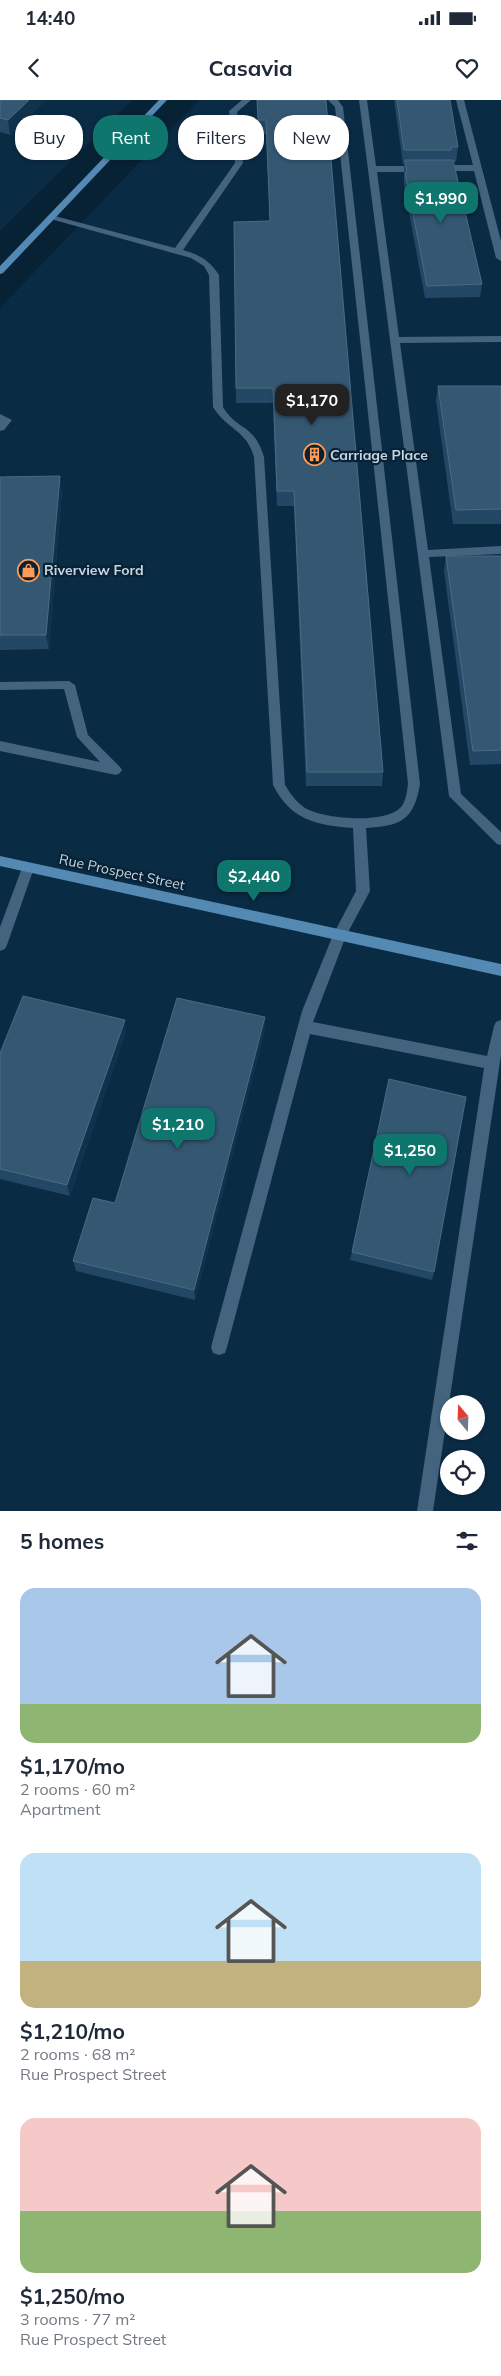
<!DOCTYPE html>
<html lang="en">
<head>
<meta charset="utf-8">
<style>
  :root { --surface:#fff; --page:#f2f2f3; --text:#1f2937; --muted:#747a83; --accent:#0f766e }
  body { margin:0; font-family:Mulish,sans-serif; background:var(--page); color:var(--text); height:100vh; display:flex; flex-direction:column; font-size:19px; white-space:nowrap }
  * { box-sizing:border-box; margin:0 }
  p { font-size:16px; color:var(--muted) }
  .icon { flex:none; width:28px; height:28px; fill:none; stroke:currentColor; stroke-width:2; stroke-linecap:round; stroke-linejoin:round }
  .map { position:relative; height:1411px; overflow:hidden }
  .side { display:flex; flex-direction:column; background:var(--surface); flex:1 }
  .side>* { flex:none }
  .guide { position:absolute; left:15px; top:15px; width:471px; height:45px; display:flex; gap:10px }
  .needle { width:32px; rotate:341deg }
  .buttons { position:absolute; left:440px; top:1295px; display:grid; gap:10px }
  .buttons a { display:grid; place-items:center; width:45px; height:45px; border-radius:50%; background:var(--surface); box-shadow:0 1px 4px #0004; font-size:25px }
  .price { position:absolute; translate:-50% -42px; padding:0 11px; border-radius:10px; background:var(--accent); color:#fff; font-size:16px; line-height:32px; filter:drop-shadow(0 1px 2px #0008) }
  .price::after { content:''; position:absolute; left:50%; top:30px; width:15px; height:11px; margin-left:-8px; background:inherit; clip-path:polygon(0 0,100% 0,50% 100%) }
  .price.current { background:#222; color:#fff }
  ul { padding:0; list-style:none }
  li { display:grid; align-content:center; gap:10px; height:265px; padding:0 20px }
  li span { display:grid; place-items:center; height:155px; border-radius:15px; color:#555 }
  li>.icon { margin-inline-start:auto }
  span .icon { width:90px; height:90px; fill:#fffc; stroke-width:1 }
  li b { font-size:21px }
  h2 { display:flex; justify-content:space-between; align-items:center; height:60px; padding:0 20px; font-size:21px }
  .pill { padding:0 18px; border-radius:20px; background:var(--surface); box-shadow:0 1px 4px #0004; font-size:18px; line-height:45px }
  .pill.current { background:var(--accent); color:#fff }
  .status { display:flex; justify-content:space-between; align-items:center; height:35px; padding:0 25px; background:var(--surface); direction:ltr }
  .status svg { height:14px; fill:currentColor }
  header { display:flex; justify-content:space-between; align-items:center; height:65px; padding:0 20px; background:var(--surface); font-size:22px; font-weight:700 }
  .map>svg:first-child { display:block }
</style>
</head>
<body>
<div class="status"><b>14:40</b><svg viewBox="0 0 49 12"><path d="M0 12V9h3v3zM5 12V6h3v6zM10 12V3h3v9zM15 12V0h3v12zM26 1h20v11H26zM47 4h2v5h-2z"/></svg></div>
<header><svg class="icon" aria-label="back" viewBox="0 0 24 24"><path d="M15 5l-7 7 7 7"/></svg>Casavia<svg class="icon" aria-label="heart" viewBox="0 0 24 24"><path d="M12 20l-8-8c-3-5 5-10 8-4 3-6 11-1 8 4z"/></svg></header>
<div class="map">
<svg width="501" height="1411" viewBox="0 0 501 1411">
  <rect width="100%" height="100%" fill="#082235"/>
  <!-- built -->
  <path fill="#0a2b44" fill-rule="evenodd" d="M0 0H132L0 131Z
    M199 0H501V1411H0V208ZM449 1304H476V1331H449ZM449 1359H476V1386H449Z"/>
  <g fill="none" stroke-linecap="round" stroke-linejoin="round">
    <!-- service -->
    <path fill="#43637e" fill-rule="evenodd" d="M242 0H251L237 12 243 63 183 150C200 155 209 160 219 175L223 307C237 331 254 323 264 357L285 685C290 693 296 702 305 708 323 719 387 725 402 706 406 700 407 691 408 684L335 7 328 0H338L343 7 420 684C414 720 401 726 366 728L370 791 346 836 313 922 487 956 494 926 496 922 501 920V955L433 1411H417L484 968 310 934 227 1247 225 1253 219 1255 213 1253 211 1247 302 911 333 835 356 791 353 728C315 725 291 720 273 685L254 357C246 329 227 330 213 307L209 175 204 166 191 158 47 118 51 115 175 148 235 63 229 11Z
      M359 0H367L376 66H419L423 69 419 72H377L399 237 501 236V242L400 243 428 450 501 446V454L429 457 461 694 501 732V745L497 744 449 696Z
      M456 0H464L501 141V161L496 158 474 71H439L435 68 439 65H473Z
      M0 314 12 320 4 330 0 331Z
      M69 581 75 585 88 635 120 667 122 670 120 673 116 675 0 651V641L100 662 77 637 64 589 0 590V582Z
      M28 763 33 764 34 768 7 845 5 849 0 851V827L22 768 23 764Z"/>
    <!-- secondary -->
    <path fill="#5489b4" fill-rule="evenodd" d="M159 0H167L3 173 0 174V166Z
      M0 756 501 864V876L0 766Z"/>
  </g>
  <!-- wall -->
  <path fill="#224865" d="M0 0H46L10 35 0 32Z
    M257 0H326L383 672 382 686H306L294 406H277L273 303H236L234 122 270 121 266 34H258Z
    M394 0H450L458 47 456 62H453L482 184 480 197 425 198 404 86V64H403Z
    M438 286H501V424H453L436 301Z
    M0 377 62 391 49 549 0 550Z
    M446 456H501V664L470 665 444 471Z
    M265 917V929L195 1200 76 1171 73 1161 115 1103Z
    M126 932 70 1096 0 1079V953Z
    M352 1152 434 1172 432 1180 350 1160Z"/>
  <!-- shaded-wall -->
  <path fill="#10324c" d="M29 0H46L10 35 8 20Z
    M60 376 62 391 49 549 46 535Z
    M265 917V929L195 1200 194 1190Z
    M125 920 126 932 70 1096 67 1085Z"/>
  <!-- building -->
  <path fill="#345772" stroke="#4b6b84" d="M0 0H29L8 20 0 18Z
    M257 0H326L383 672H307L294 391H277L273 288H236L234 122 270 121 266 20H258Z
    M397 0H450L458 47H451V50H404Z
    M405 60H453L482 184 427 186 405 73H407Z
    M438 286H501V409L456 410Z
    M60 376 46 535H0V377Z
    M446 456H501V650L473 651Z
    M23 896 125 920 67 1085 0 1069V953Z
    M177 898 265 917 194 1190 73 1161 93 1098 115 1103Z
    M389 979 466 997 434 1172 352 1152Z"/>
  <!-- icons -->
  <defs>
    <symbol id="building-ring" viewBox="-11 -11 22 22"><circle r="9.5" fill="#082235" stroke="#fd9c56" stroke-width="1.5"/><path d="M-4-6H4V6H1V3H-1V6H-4ZM-2.5-4.3h1.7v1.8h-1.7ZM.8-4.3h1.7v1.8H.8ZM-2.5-1h1.7V.8h-1.7ZM.8-1h1.7V.8H.8Z" fill="#fd9c56"/></symbol>
    <symbol id="shop-ring" viewBox="-11 -11 22 22"><circle r="9.5" fill="#082235" stroke="#fd9c56" stroke-width="1.5"/><path d="M-5-2.5h2.3a2.7 3.5 0 0 1 5.4 0H5L5.5 6h-11ZM-1.5-2.5h3a1.5 2.3 0 0 0-3 0Z" fill="#fd9c56"/></symbol>
  </defs>
  <g fill-rule="evenodd">
    <use href="#building-ring" x="302" y="342" width="25" height="25"/>
    <use href="#shop-ring" x="16" y="458" width="25" height="25"/>
  </g>
  <g text-anchor="middle" stroke-width="4.5" stroke-linejoin="round" paint-order="stroke">
    <!-- poi labels -->
    <g font-size="14" font-weight="bold" fill="#c7d6e3" stroke="#082235" text-anchor="start">
      <text x="330" y="360">Carriage Place</text>
      <text x="44" y="475">Riverview Ford</text>
    </g>
    <!-- street labels -->
    <g font-size="14" fill="#c7d6e3" stroke="#082235">
      <text transform="translate(122 772) rotate(12)" y="5">Rue Prospect Street</text>
    </g>
  </g>
</svg>
<div class="buttons">
<a><svg class="needle" viewBox="-14 -14 28 28"><path d="M0-13l5 13h-10z" fill="#e53935"/><path d="M0 13l5-13h-10z" fill="#747a83"/></svg></a>
<a><svg class="icon" aria-label="locate" viewBox="0 0 24 24"><circle cx="12" cy="12" r="6"/><path d="M12 2v4M12 18v4M2 12h4M18 12h4"/></svg></a>
</div>
<b class="price" style="left:441px;top:124px">$1,990</b>
<b class="price current" style="left:312px;top:326px">$1,170</b>
<b class="price" style="left:254px;top:802px">$2,440</b>
<b class="price" style="left:178px;top:1050px">$1,210</b>
<b class="price" style="left:410px;top:1076px">$1,250</b>
<div class="guide">
<a class="pill">Buy</a>
<a class="pill current">Rent</a>
<a class="pill">Filters</a>
<a class="pill">New</a>
</div>
</div>
<section class="side">
<h2>5 homes<svg class="icon" aria-label="filters" viewBox="0 0 24 24"><path d="M4 7h16M4 17h16"/><circle cx="9" cy="7" r="2"/><circle cx="15" cy="17" r="2"/></svg></h2>
<ul>
<li><span style="background:linear-gradient(#a9c7e8 75%,#8fb573 0)"><svg class="icon" aria-label="home" viewBox="0 0 24 24"><path d="M3 11l9-7 9 7M6 9v11h12V9"/></svg></span><div><b>$1,170/mo</b><p>2 rooms · 60 m²</p><p>Apartment</p></div></li>
<li><span style="background:linear-gradient(#bfe0f5 70%,#c2b280 0)"><svg class="icon" aria-label="home" viewBox="0 0 24 24"><path d="M3 11l9-7 9 7M6 9v11h12V9"/></svg></span><div><b>$1,210/mo</b><p>2 rooms · 68 m²</p><p>Rue Prospect Street</p></div></li>
<li><span style="background:linear-gradient(#f6c9c9 60%,#8fb573 0)"><svg class="icon" aria-label="home" viewBox="0 0 24 24"><path d="M3 11l9-7 9 7M6 9v11h12V9"/></svg></span><div><b>$1,250/mo</b><p>3 rooms · 77 m²</p><p>Rue Prospect Street</p></div></li>
</ul>
</section>
</body>
</html>
